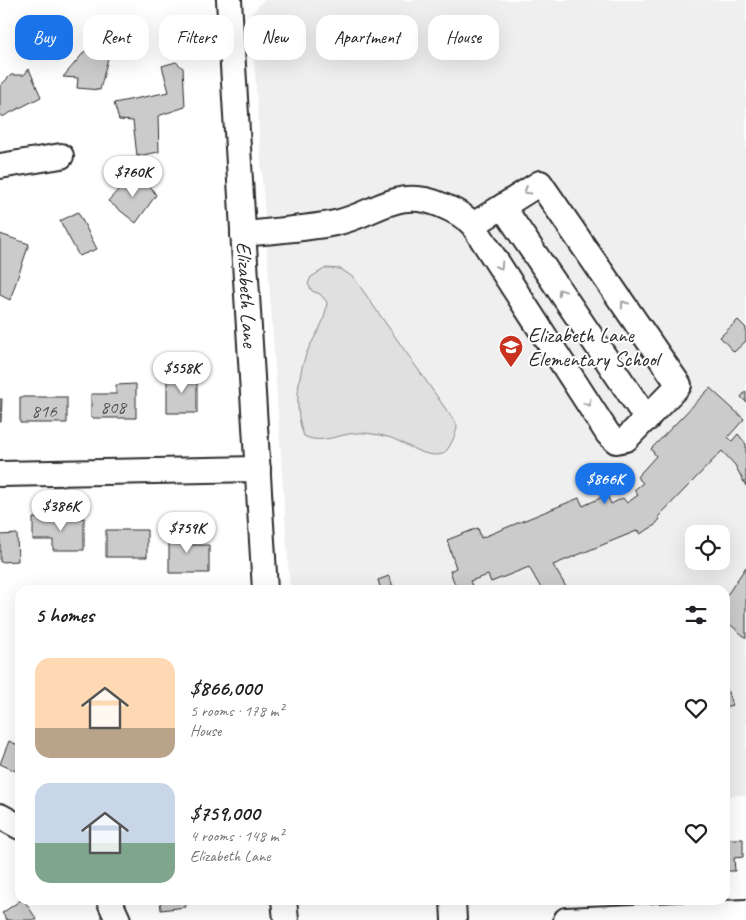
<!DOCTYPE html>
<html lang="en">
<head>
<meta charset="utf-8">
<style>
  :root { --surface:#fff; --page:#f2f2f2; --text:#202124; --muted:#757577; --accent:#1a73e8 }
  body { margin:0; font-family:Caveat,sans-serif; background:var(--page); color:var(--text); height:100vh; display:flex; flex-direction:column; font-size:19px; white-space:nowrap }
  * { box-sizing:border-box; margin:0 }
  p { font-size:16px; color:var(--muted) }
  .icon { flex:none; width:28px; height:28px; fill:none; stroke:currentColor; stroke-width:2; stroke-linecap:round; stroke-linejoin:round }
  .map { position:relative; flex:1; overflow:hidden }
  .sheet { position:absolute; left:15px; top:585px; width:715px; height:320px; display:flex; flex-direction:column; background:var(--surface); border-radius:15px; box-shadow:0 5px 20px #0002 }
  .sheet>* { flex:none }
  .top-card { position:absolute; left:15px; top:15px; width:716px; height:45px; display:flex; gap:10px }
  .tools { position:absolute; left:685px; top:525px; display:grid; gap:10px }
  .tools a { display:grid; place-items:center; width:45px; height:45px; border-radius:10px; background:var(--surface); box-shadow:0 5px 20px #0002; font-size:25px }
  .price { position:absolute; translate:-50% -42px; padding:0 11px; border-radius:18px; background:#fff; color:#222; font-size:16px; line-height:32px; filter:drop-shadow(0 1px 2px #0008) }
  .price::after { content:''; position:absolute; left:50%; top:30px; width:15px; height:11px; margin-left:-8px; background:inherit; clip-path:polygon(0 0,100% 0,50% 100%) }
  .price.on { background:var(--accent); color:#fff }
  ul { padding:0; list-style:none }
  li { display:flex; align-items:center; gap:15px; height:125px; padding:0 20px }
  li span { display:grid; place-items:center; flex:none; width:140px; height:100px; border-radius:15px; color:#555 }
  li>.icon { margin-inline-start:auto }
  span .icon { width:60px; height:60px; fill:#fffc; stroke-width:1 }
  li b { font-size:21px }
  h2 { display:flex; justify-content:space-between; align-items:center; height:60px; padding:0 20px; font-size:21px }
  .chip { padding:0 18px; border-radius:15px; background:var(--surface); box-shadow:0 5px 20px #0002; font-size:18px; line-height:45px }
  .chip.on { background:var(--accent); color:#fff }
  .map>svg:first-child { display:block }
</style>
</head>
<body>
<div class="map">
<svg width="746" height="920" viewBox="0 0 746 920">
  <rect width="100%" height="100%" fill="#fff"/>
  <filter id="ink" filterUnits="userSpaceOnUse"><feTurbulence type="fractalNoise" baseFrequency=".02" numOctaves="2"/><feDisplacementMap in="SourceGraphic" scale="10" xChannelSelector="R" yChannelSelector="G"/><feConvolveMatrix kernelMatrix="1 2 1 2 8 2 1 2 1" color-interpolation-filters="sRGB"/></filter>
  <g filter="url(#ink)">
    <!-- built -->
    <path fill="#efefef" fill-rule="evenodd" d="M264 0H746V795L725 796V590H290L251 14ZM694 534H721V561H694Z"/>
    <!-- green -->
    <path fill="#e0e0e0" stroke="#868686" d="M326 268 341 269 354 278 457 425C458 431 448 453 442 454 426 459 405 443 391 438 383 435 373 434 364 433 344 431 323 446 304 436 294 411 297 377 307 352 316 332 325 325 327 302L320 294 312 291 308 284 311 277Z"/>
    <!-- building -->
    <path fill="#cbcbcb" stroke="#2b2b2b" d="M91 44 111 46 100 90 77 88 78 78 63 77Z
      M176 62 183 68 185 107 158 116 159 152 137 156 133 121 119 120 114 103 169 92 162 66Z
      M29 69 41 97 2 117 0 112V86L11 75H24Z
      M132 175 148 183 156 195 136 223 108 201Z
      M78 212 97 249 79 256 60 221Z
      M0 234 29 244 10 300 0 295Z
      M738 320 746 328V341L734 352 720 337Z
      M167 374H197V413H167Z
      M136 384V418H91V394H116V385Z
      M710 388 744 419 728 437 732 441 738 434 746 444V486L735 465 722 451 658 517 660 519 654 526 640 534 639 530 553 565 568 590H542L529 567 491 582 488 575 470 581 474 590H457L450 571 456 568 447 540 478 528 481 538 579 498 583 506 607 495 611 504 623 498 627 503 638 495 634 490 643 483 637 477 656 456 651 449Z
      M746 391V402L741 397Z
      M20 397H67V423H20Z
      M0 399H2L1 422H0Z
      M33 518H84V550H53V540H33Z
      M169 527H185V545H209V573H169Z
      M106 530H147V557H106Z
      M17 534 18 561 0 562V535Z
      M746 567V638L725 620V598Z
      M389 576 393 586 381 590 378 580Z
      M725 682 732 705 725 707Z
      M9 741 20 746V773L0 764Z
      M725 839H743V857L734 858 735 871H725Z
      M21 900H24L37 920H7L2 913Z
      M160 900H185L186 907 161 910Z"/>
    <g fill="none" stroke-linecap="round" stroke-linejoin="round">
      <defs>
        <g id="minor">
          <path id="s1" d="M229 0 265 590"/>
          <path d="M0 166 61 156"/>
          <path d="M503 207 647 419"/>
          <path d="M243 234C273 231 305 229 335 223 375 215 397 186 441 205 453 210 464 215 473 225L608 434 616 441 626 439 679 385 540 183 473 225"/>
          <path d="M0 474 258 469"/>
          <path d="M0 816 20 827"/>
          <path d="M109 900 118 920"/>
          <path d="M284 900 286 920"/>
          <path d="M453 900 454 920"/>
          <path d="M566 920 746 912"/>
        </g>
      </defs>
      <!-- minor casing -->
      <use href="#minor" stroke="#2b2b2b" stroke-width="28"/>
      <!-- minor -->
      <use href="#minor" stroke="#fff" stroke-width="24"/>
    </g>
    <!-- one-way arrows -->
    <defs><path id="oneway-chevron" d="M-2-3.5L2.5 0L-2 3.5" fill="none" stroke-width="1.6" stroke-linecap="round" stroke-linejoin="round" transform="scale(1.25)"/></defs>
    <g stroke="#a0a0a0">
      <use href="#oneway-chevron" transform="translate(527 191) rotate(148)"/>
      <use href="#oneway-chevron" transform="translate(500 266) rotate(57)"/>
      <use href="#oneway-chevron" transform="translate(561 292) rotate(-124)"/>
      <use href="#oneway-chevron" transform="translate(624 304) rotate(-125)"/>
      <use href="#oneway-chevron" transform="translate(588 403) rotate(57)"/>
    </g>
  </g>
  <!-- icons -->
  <defs>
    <symbol id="school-pin" viewBox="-11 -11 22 30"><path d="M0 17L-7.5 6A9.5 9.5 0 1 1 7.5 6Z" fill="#c8321e" stroke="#fff"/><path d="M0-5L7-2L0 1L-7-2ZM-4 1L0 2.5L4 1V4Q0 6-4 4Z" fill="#fff"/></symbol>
  </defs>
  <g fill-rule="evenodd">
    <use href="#school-pin" x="497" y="333" width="28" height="38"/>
  </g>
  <g text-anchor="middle" stroke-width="4" stroke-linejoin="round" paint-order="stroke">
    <!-- number labels -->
    <g font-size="19" fill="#535353">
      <text x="113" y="413">808</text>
      <text x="44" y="417">816</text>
    </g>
    <!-- street labels -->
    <g font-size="21" fill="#2b2b2b" stroke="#fff">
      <text dy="7" stroke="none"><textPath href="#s1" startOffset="295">Elizabeth Lane</textPath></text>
    </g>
    <!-- poi labels -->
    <g font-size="21" fill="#2b2b2b" stroke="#fff" text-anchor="start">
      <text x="528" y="342">Elizabeth Lane<tspan x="528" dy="24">Elementary School</tspan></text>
    </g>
  </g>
</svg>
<div class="tools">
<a><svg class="icon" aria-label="locate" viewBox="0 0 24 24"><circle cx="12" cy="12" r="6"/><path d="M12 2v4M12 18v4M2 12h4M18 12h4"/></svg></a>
</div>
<b class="price" style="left:133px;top:198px">$760K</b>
<b class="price" style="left:182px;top:394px">$558K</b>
<b class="price on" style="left:605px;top:505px">$866K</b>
<b class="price" style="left:61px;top:532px">$386K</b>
<b class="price" style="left:187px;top:554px">$759K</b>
<div class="top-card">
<a class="chip on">Buy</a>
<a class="chip">Rent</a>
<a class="chip">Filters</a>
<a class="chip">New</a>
<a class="chip">Apartment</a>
<a class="chip">House</a>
</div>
<section class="sheet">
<h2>5 homes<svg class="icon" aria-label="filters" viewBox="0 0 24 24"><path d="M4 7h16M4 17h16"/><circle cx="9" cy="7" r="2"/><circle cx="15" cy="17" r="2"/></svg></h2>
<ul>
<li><span style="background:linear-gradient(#ffd9b3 70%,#b9a48a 0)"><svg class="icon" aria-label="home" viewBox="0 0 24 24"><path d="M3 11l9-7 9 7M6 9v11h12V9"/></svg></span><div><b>$866,000</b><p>5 rooms · 178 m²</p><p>House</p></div><svg class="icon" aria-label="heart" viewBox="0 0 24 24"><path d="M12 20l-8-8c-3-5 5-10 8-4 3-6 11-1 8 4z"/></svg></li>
<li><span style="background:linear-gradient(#c9d6e8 60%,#7fa58c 0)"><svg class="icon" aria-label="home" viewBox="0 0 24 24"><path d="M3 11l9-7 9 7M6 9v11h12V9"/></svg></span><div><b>$759,000</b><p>4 rooms · 148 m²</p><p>Elizabeth Lane</p></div><svg class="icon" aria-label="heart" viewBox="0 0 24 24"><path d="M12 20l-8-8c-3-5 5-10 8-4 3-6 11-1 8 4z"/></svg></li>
</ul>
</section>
</div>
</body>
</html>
